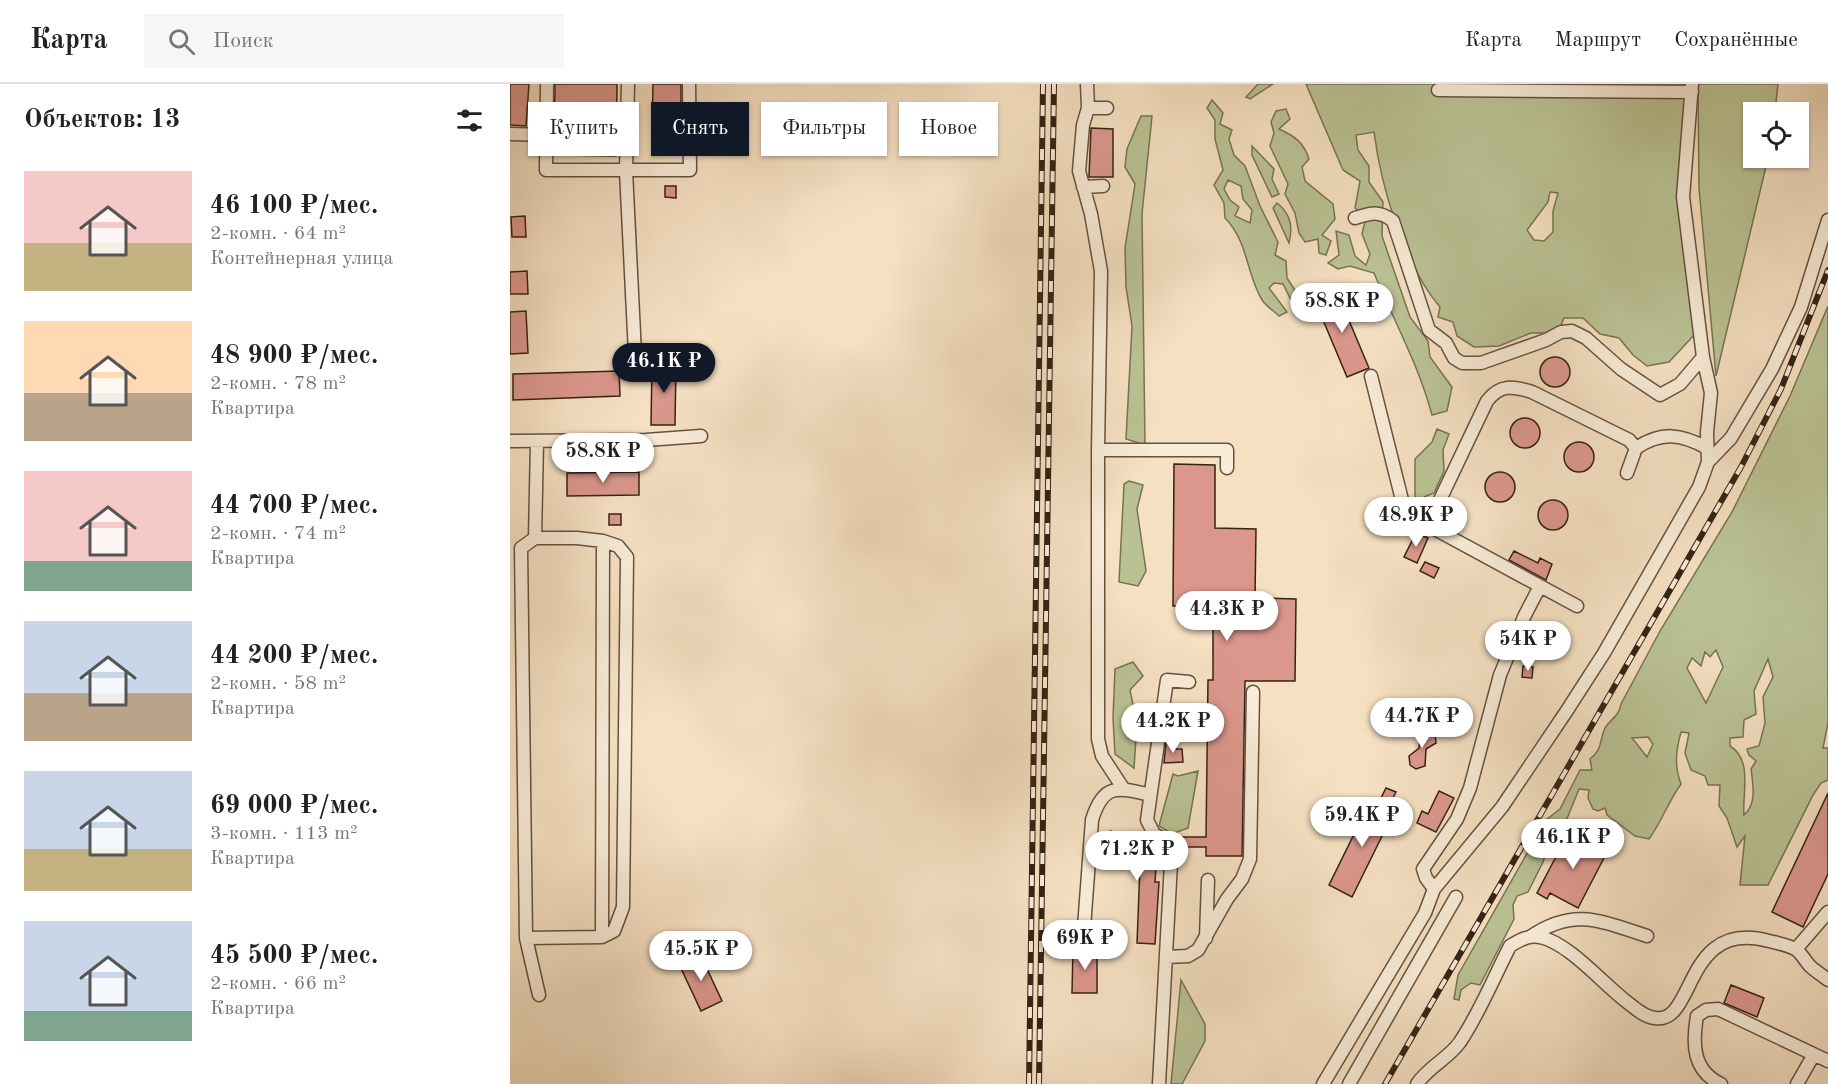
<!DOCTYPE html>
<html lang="ru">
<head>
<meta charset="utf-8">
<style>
  :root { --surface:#fff; --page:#f6f6f6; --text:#222; --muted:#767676; --line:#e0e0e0; --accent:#111827 }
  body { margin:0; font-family:"Old Standard TT",serif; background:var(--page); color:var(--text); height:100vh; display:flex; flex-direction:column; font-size:22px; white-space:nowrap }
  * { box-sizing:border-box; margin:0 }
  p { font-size:20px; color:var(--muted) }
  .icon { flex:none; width:33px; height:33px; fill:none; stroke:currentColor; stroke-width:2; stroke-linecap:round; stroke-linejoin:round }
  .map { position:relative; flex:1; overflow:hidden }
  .sheet { display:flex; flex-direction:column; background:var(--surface); width:510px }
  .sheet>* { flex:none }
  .guide { position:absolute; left:18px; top:18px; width:570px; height:54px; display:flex; gap:12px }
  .controls { position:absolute; left:1233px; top:18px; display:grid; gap:12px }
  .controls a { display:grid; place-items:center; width:66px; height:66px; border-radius:0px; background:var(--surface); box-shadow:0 2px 4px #0004; font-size:30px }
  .price { position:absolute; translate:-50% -51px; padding:0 14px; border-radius:21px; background:#fff; color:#222; font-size:20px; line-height:39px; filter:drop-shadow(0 2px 3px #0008) }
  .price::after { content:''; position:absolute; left:50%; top:36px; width:18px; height:14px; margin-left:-9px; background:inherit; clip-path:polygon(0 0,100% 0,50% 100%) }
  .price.current { background:var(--accent); color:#fff }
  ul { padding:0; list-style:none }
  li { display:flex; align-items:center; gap:18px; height:150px; padding:0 24px }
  li span { display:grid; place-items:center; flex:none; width:168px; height:120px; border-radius:0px; color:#555 }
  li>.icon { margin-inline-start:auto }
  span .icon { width:72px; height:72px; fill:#fffc; stroke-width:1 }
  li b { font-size:26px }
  h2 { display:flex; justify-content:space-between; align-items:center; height:72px; padding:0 24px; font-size:26px }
  .pill { padding:0 21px; border-radius:0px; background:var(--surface); box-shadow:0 2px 4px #0004; font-size:21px; line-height:54px }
  .pill.current { background:var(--accent); color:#fff }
  header { display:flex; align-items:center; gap:36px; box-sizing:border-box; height:84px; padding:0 30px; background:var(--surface); border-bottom:2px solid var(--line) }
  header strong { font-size:28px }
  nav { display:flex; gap:33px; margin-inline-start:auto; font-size:21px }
  .search { width:420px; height:54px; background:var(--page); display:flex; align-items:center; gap:15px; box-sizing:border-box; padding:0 21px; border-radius:0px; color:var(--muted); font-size:22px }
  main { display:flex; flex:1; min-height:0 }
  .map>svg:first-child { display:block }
</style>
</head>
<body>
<header>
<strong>Карта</strong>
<div class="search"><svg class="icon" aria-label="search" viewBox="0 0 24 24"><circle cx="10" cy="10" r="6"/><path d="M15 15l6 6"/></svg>Поиск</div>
<nav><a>Карта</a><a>Маршрут</a><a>Сохранённые</a></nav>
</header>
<main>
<section class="sheet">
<h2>Объектов: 13<svg class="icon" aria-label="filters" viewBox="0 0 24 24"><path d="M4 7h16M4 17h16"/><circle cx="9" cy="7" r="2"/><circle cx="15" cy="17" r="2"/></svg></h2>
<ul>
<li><span style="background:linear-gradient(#f6c9c9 60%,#c2b280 0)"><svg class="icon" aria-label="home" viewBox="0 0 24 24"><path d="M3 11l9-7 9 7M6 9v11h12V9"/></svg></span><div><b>46 100 ₽/мес.</b><p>2-комн. · 64 m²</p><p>Контейнерная улица</p></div></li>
<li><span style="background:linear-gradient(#ffd9b3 60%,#b9a48a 0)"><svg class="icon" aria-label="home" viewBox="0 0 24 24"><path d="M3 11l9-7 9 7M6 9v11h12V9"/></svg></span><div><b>48 900 ₽/мес.</b><p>2-комн. · 78 m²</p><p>Квартира</p></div></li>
<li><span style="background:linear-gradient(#f6c9c9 75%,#7fa58c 0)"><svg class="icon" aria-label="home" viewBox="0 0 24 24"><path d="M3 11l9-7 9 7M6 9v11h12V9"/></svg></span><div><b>44 700 ₽/мес.</b><p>2-комн. · 74 m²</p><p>Квартира</p></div></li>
<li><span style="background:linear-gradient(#c9d6e8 60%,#b9a48a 0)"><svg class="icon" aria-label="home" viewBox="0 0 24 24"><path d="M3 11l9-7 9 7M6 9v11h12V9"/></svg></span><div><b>44 200 ₽/мес.</b><p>2-комн. · 58 m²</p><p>Квартира</p></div></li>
<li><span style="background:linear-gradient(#c9d6e8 65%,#c2b280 0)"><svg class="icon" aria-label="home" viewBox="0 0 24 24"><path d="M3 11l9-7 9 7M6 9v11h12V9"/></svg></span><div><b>69 000 ₽/мес.</b><p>3-комн. · 113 m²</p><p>Квартира</p></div></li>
<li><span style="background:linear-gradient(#c9d6e8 75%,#7fa58c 0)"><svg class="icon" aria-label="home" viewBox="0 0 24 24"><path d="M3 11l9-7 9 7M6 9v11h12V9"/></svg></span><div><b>45 500 ₽/мес.</b><p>2-комн. · 66 m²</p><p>Квартира</p></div></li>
</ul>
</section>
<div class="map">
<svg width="1318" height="1000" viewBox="0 0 1318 1000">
  <rect width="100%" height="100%" fill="#f5e0c2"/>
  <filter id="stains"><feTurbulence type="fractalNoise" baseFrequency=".00333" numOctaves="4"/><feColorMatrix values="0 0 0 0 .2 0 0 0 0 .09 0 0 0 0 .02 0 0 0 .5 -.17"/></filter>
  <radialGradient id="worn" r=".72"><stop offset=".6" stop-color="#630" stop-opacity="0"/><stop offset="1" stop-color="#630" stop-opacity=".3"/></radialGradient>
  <!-- green -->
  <path fill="#bac294" stroke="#787254" stroke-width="1.5" fill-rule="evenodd" d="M748 0H763L740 15 736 13Z
    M796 0H1181L1172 98 1187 248 1159 278 1137 282 1123 271 1109 254 1090 250 1073 234H1054L1051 241 1039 249H1021L989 262 964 263 947 252 943 238 928 233 930 223C894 181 871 103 864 48L846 51 848 66 859 82V98L873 118 872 152 900 233 918 257 920 273 942 303 937 327 922 331C909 282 884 237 864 189L840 182 828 185 818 179 829 171 826 147 839 151 845 172 856 181 860 170 852 150 856 133 845 124 850 97 833 86ZM1040 108 1048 109 1043 127V148L1034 157 1024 156 1017 146 1038 118Z
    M1188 0H1268L1265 28H1244V74H1258L1206 292 1189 104Z
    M702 16 713 29 710 40 722 46 719 55 724 71 735 82 750 122 768 158 765 171 776 177 777 194 786 208 788 220 781 216 773 200 764 199 759 204 777 228 769 232C764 227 756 222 752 216 736 189 738 157 715 134L714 119 704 101 713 86 705 55V36L697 24ZM718 96 731 102 733 115 742 126 740 139 725 132 729 123 720 116 714 105Z
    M776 25 780 35 769 45C785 52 794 59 799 75L792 83 795 97 823 120 825 135 812 151 821 157 816 171 809 169 808 155 795 158 789 149 785 129 775 110 778 100 760 62 764 49 761 38 766 27Z
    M631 32H642L632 130 635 361 616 355 622 242 616 203 615 164 625 100 615 83 617 65Z
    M742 62 764 85 762 95 769 110 762 113 742 71Z
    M767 119C781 130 783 143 779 159L763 124Z
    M1318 222V639L1313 664H1318V696L1311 699 1303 711 1258 801H1230L1235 752 1227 763 1217 734 1209 722 1210 701H1198L1195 692 1181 686 1175 669 1179 649 1171 648C1166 666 1164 682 1171 700 1158 718 1152 737 1139 755L1125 752 1097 731 1095 724 1088 727 1083 725 1078 714 1079 706 1069 705 1052 747 1041 754 1033 778 1018 808 1007 812 1003 821 1004 835 970 901 961 899 951 906 949 916 944 915 948 891 1036 736 1050 725 1070 686H1082L1080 675C1093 665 1089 657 1095 644 1101 634 1109 633 1111 620L1150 547 1222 428 1280 312ZM1206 566 1213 583 1196 619 1177 584 1182 574 1191 582 1195 568 1200 573ZM1258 575 1263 593 1253 613 1255 639 1249 662 1237 665 1239 671 1246 677 1241 685C1243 701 1247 720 1234 731 1232 709 1243 676 1220 662V654L1233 653 1234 636 1246 630 1244 607ZM1138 653 1143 660 1137 673 1122 654Z
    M927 345 939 350 933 366 934 387 924 409 914 413V427L902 428 905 414V375L922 358Z
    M619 397 633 401 627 425 636 487 628 502 609 498 614 400Z
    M623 578 633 592 620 606 627 640 624 684 605 670 603 634 605 585Z
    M688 687 678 744 662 750 649 742 663 690 668 692Z
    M671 896 695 940V957L672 1000H661Z"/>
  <!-- building -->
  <path fill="#db978c" stroke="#352214" stroke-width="1.5" d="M0 0H19L16 42 0 41Z
    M45 0H107L106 72 44 71Z
    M143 0H171V49H142Z
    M581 44 603 45V93H579Z
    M155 102H166V114L155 113Z
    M15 132 16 153H2L1 133Z
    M17 187 18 210H0V188Z
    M827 208 859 284 837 293 805 217Z
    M16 227 18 269 0 270V228Z
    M1030 288a15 15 0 1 1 30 0a15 15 0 1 1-30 0Z
    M142 279H166L165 341H141Z
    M109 287 110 312 3 316V290Z
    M1000 349a15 15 0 1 1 30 0a15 15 0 1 1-30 0Z
    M1054 373a15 15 0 1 1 30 0a15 15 0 1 1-30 0Z
    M664 380 705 381V444L746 445 745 514 786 515 785 597H735L732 772H696V763H671V753H696L698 596H703V522H663Z
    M975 403a15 15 0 1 1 30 0a15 15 0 1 1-30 0Z
    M129 388V411L57 412V389Z
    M1028 431a15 15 0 1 1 30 0a15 15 0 1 1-30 0Z
    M99 430H111V441H99Z
    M906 449 918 454 907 479 894 473Z
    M1004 467 1028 479 1030 474 1042 480 1036 496 999 476Z
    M915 478 929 484 924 494 910 487Z
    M1030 554 1049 561 1045 571 1026 564Z
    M1013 582 1023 583 1022 594 1012 593Z
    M917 645 925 650 926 659 916 665 915 682 906 685 900 681 899 672 909 664 910 649Z
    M656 658H664V665H672L673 678 654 679Z
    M876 704 886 708 872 736 878 740 842 813 819 801 855 728 862 732Z
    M929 707 944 714 926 748 907 739 912 727 918 730Z
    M1318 709V790L1293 843 1262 828Z
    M1061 744 1072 749 1070 754 1097 768 1068 824 1040 809 1037 815 1027 809Z
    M601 747 604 754 603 764 647 766 645 798H649L645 860 627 859 630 782 587 779 589 753Z
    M563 864H587V909H562Z
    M190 870 212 917 191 927 169 880Z
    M1221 901 1254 914 1247 933 1214 919Z"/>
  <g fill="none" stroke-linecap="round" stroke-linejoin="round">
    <defs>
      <path id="minor" d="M37 0 36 86H180L179 0
        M118 0 116 87 125 270 169 271
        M577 0 578 24
        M1182 0 1173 113 1193 273 1201 309 1197 348 1198 378
        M928 6 1182 8
        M597 24H578L573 41 569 87 581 130 591 187 588 366V655L592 672 613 704
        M0 50 37 51
        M573 103 593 102
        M845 134C861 129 869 126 883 137L919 246 936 259 944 274 952 279H971L1036 256 1051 248 1062 247 1076 254 1111 285 1150 311 1170 300 1193 273
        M861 292 894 424 899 431 1067 522
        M0 357 136 356 191 352
        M1126 364C1152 347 1171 350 1197 364
        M588 366H717V384
        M918 441 977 317C990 300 1003 302 1022 308L1119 356 1126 364 1117 389
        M25 454 27 358
        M924 805 916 794 913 785 947 735 960 704 990 591 1014 533 1030 502
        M92 853 93 457
        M1020 853C1064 823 1091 837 1137 852
        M16 854 92 853 104 847 113 823 117 473 108 462 93 457 67 454H25L11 464 16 854 29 911
        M696 854 698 796
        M573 857 582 736C593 699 608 703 640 711
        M1286 865 1318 828
        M656 873 678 872 688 866 717 815 732 795 740 775 743 608
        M649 1000 662 760 644 750 637 736 657 596 679 598
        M813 1000 915 829 924 805 992 723 1056 628 1094 569 1189 403 1198 378 1221 354 1262 285 1291 223 1318 136
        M839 1000 946 813
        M907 1000C918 983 938 975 950 958 970 928 984 893 1000 862 1010 856 1018 851 1030 853 1059 859 1093 900 1117 918 1125 924 1134 933 1145 934 1186 941 1173 834 1259 857 1267 859 1278 861 1285 865 1291 868 1295 877 1300 882 1305 887 1312 891 1318 896
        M1211 1000C1183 987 1182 961 1187 932L1196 926 1208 925 1318 977
        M1287 1000 1303 972"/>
    </defs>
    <!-- minor casing -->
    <use href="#minor" stroke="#655240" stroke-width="15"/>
    <!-- minor -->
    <use href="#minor" stroke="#f8ebd7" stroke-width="12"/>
    <defs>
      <path id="rail" d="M519 1000 533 0
        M529 1000 544 0
        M875 1000 1231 383 1271 305 1318 186"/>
    </defs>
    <!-- rail casing -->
    <use href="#rail" stroke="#352214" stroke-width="6"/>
    <!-- rail -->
    <use href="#rail" stroke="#f8ebd7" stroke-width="4" stroke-dasharray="11" stroke-linecap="butt"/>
  </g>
  <rect width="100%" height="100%" filter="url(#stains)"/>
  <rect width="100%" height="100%" fill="url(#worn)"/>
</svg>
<div class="controls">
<a><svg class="icon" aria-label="locate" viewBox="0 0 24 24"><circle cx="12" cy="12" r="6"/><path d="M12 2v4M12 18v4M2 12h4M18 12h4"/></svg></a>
</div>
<b class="price" style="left:832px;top:250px">58.8K ₽</b>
<b class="price current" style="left:154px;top:310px">46.1K ₽</b>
<b class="price" style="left:93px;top:400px">58.8K ₽</b>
<b class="price" style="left:906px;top:464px">48.9K ₽</b>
<b class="price" style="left:717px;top:558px">44.3K ₽</b>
<b class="price" style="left:1018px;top:588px">54K ₽</b>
<b class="price" style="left:912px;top:665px">44.7K ₽</b>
<b class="price" style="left:663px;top:670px">44.2K ₽</b>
<b class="price" style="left:852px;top:764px">59.4K ₽</b>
<b class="price" style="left:1063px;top:786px">46.1K ₽</b>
<b class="price" style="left:627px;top:798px">71.2K ₽</b>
<b class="price" style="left:575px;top:887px">69K ₽</b>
<b class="price" style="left:191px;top:898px">45.5K ₽</b>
<div class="guide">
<a class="pill">Купить</a>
<a class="pill current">Снять</a>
<a class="pill">Фильтры</a>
<a class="pill">Новое</a>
</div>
</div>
</main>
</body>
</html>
